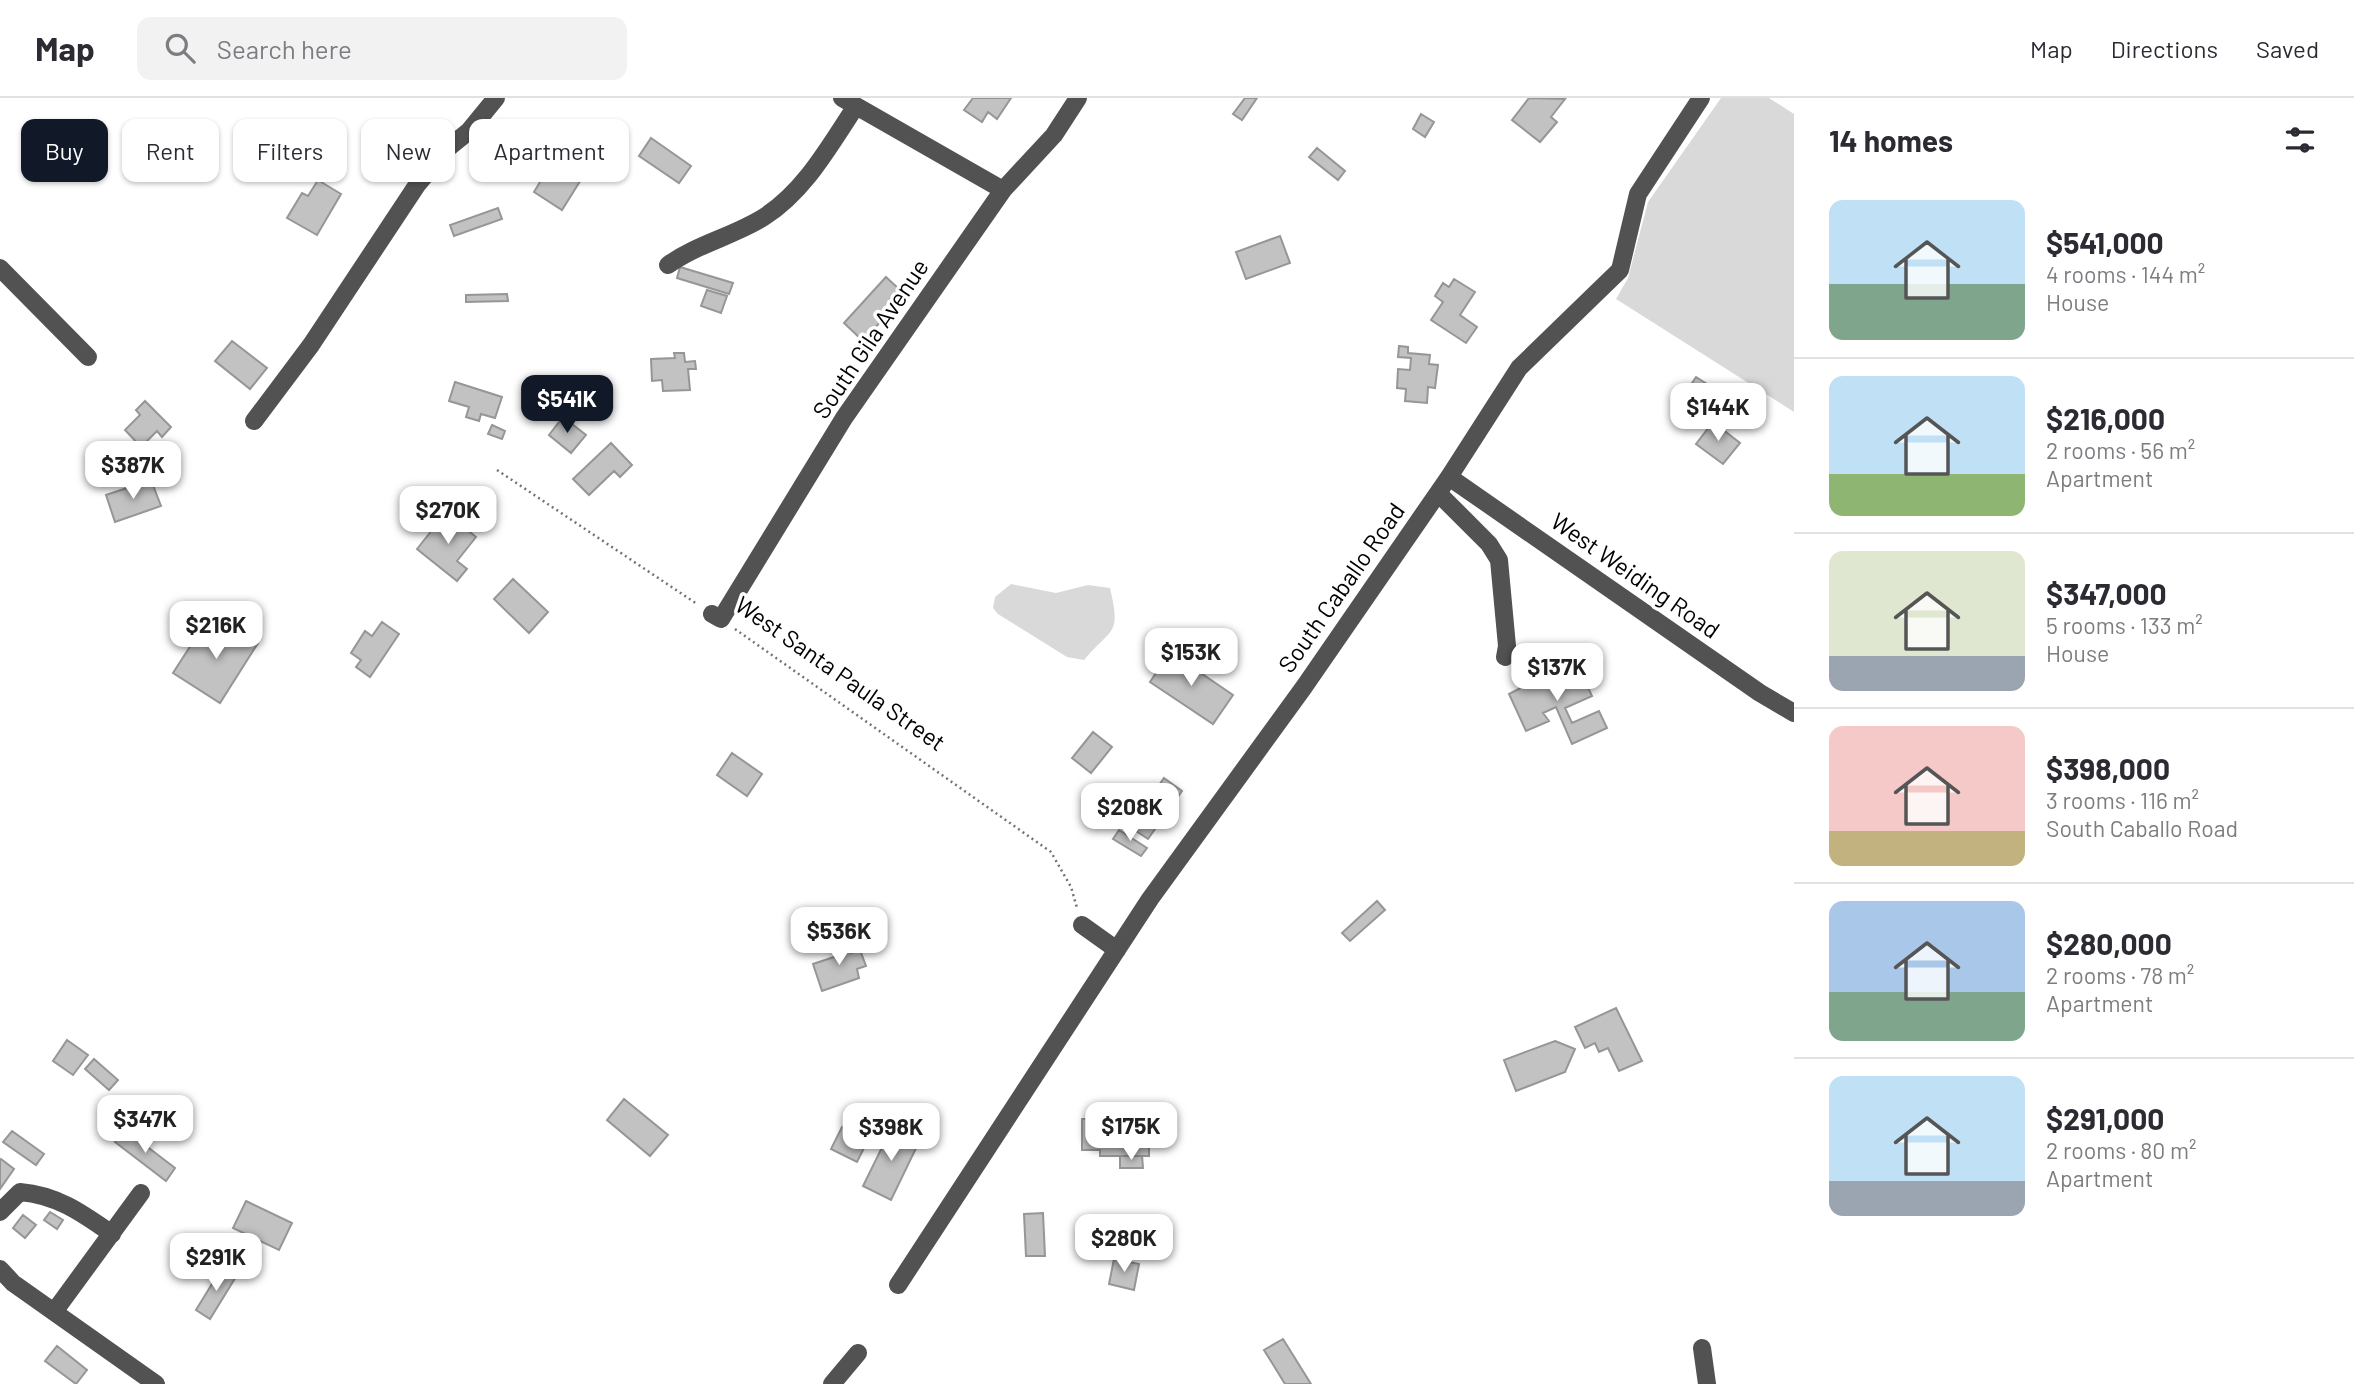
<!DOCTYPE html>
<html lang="en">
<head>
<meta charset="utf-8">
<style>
  :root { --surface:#fff; --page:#f2f2f3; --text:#2b2b33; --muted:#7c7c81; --line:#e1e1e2; --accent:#111827 }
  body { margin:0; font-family:Barlow,sans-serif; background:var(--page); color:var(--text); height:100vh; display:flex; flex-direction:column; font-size:26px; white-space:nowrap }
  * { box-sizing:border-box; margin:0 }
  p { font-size:23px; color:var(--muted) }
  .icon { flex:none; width:38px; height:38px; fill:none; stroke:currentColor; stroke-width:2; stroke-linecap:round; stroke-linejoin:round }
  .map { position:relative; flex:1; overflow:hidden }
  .side { display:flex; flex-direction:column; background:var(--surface); width:560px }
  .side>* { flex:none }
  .guide { position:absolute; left:21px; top:21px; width:665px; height:63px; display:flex; gap:14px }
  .price { position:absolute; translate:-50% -60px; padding:0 16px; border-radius:14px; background:#fff; color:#222; font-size:23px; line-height:46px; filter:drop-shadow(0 2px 4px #0008) }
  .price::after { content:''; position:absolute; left:50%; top:42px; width:21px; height:16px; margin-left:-10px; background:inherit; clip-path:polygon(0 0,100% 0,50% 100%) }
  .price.on { background:var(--accent); color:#fff }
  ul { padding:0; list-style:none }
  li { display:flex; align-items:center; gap:21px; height:175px; padding:0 35px }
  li+li { border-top:2px solid var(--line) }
  li span { display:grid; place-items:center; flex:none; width:196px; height:140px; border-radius:14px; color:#555 }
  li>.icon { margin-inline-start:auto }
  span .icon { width:84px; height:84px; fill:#fffc; stroke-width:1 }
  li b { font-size:30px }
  h2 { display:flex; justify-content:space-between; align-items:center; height:84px; padding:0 35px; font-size:30px }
  .chip { padding:0 24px; border-radius:14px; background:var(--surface); box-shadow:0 2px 5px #0004; font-size:24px; line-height:63px }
  .chip.on { background:var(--accent); color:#fff }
  header { display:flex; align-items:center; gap:42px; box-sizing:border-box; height:98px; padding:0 35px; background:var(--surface); border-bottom:2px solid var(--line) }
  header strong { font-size:33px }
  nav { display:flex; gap:38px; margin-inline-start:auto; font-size:24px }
  .search { width:490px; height:63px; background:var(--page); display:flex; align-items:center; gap:18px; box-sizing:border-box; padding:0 24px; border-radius:14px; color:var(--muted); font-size:26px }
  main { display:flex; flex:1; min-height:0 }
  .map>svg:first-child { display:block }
</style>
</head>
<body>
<header>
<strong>Map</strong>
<div class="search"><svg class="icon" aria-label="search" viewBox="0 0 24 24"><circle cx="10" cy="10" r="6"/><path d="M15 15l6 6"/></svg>Search here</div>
<nav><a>Map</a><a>Directions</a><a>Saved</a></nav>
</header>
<main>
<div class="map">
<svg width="1794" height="1286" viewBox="0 0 1794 1286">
  <rect width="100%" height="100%" fill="#fff"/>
  <!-- green -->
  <path fill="#d9d9d9" d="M1721 0H1769L1794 16V314L1616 201 1628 180 1648 104Z
    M1011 486 1056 495 1088 487 1110 490C1121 538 1113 528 1084 562L1067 559 998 516 993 510 995 499Z"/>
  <!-- building -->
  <path fill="#c2c2c2" stroke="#969696" stroke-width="2" d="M973 0H1011L997 21 988 14 982 24 964 12Z
    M1245 0H1257L1242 22 1233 16Z
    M1529 0 1565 1 1551 19 1557 24 1540 44 1512 22Z
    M1421 16 1434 24 1425 39 1413 31Z
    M651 40 691 68 679 85 639 58Z
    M538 41 587 72 562 112 534 94 543 79 522 66Z
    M1317 50 1345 73 1338 82 1309 59Z
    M318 82 341 96 317 137 287 120 302 95 308 98Z
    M498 110 502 121 454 138 450 127Z
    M1280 138 1290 165 1246 181 1236 154Z
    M680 169 733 185 729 196 677 180Z
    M886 179 899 191 887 205 893 210 863 243 844 225Z
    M1454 181 1475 194 1460 217 1477 229 1466 245 1431 222 1443 204 1435 198 1443 185 1449 189Z
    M707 192 727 198 721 215 701 208Z
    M507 196 508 203 466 204V197Z
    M232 243 267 270 250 291 215 263Z
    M1399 248 1408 249V255L1430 257 1429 266 1438 267 1435 290 1428 289 1427 305 1405 303 1406 291 1397 290 1398 271 1410 272 1411 260 1398 259Z
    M674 255H684L685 264 695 263 696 271H688L690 292 663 293 662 282 652 283 651 261 675 260Z
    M1696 279 1715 291 1701 312 1682 300Z
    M455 284 502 299 495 320 481 316 479 323 466 319 469 309 449 303Z
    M574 288 597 304 592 308 571 292Z
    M145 303 171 329 162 339 157 333 141 349 125 332 140 317 136 312Z
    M563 319 586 337 571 355 549 337Z
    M1713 324 1740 345 1723 366 1696 346Z
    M492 327 505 333 502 341 488 336Z
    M611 345 632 367 620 379 614 373 589 397 573 381Z
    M151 382 161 408 115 424 106 397Z
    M451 419 476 439 457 463 467 471 457 483 417 451 441 421Z
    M513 481 548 514 529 535 494 501Z
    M221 521 258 545 220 605 173 575 195 541 204 547Z
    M382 524 399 536 370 579 356 569 361 562 351 555 365 533 372 538Z
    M1170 554 1233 597 1213 626 1150 584Z
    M1578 568 1592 598 1565 610 1572 625 1599 613 1607 630 1572 646 1556 609 1543 615 1549 623 1526 633 1509 596 1559 570 1562 575Z
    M1093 634 1112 649 1091 675 1072 660Z
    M732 655 762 676 747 698 717 677Z
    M1164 680 1182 693 1148 741 1130 729Z
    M1119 732 1147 750 1141 758 1113 741Z
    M1377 803 1385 812 1350 843 1342 835Z
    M846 841 851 855 860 852 866 868 857 871 859 880 822 893 813 866 837 858 833 846Z
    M1616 910 1642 963 1619 973 1608 950 1599 954 1595 945 1585 950 1575 929Z
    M67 942 88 957 73 977 53 963Z
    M1555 943 1575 951 1565 974 1516 993 1504 962Z
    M94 961 118 982 109 992 85 971Z
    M624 1001 668 1037 650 1058 607 1022Z
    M1096 1016H1127V1030H1135V1037H1149V1058H1100V1052H1082V1021H1096Z
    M842 1029 868 1042 857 1064 831 1051Z
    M892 1029 920 1042 891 1102 863 1088Z
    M124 1031 175 1070 166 1083 115 1044Z
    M12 1033 44 1056 36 1067 3 1044Z
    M1120 1058H1142L1143 1070H1120Z
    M1 1061 14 1071 0 1091V1062Z
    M246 1103 292 1125 279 1152 233 1130Z
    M50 1114 63 1122 57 1131 44 1122Z
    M1043 1115 1045 1158H1026L1024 1116Z
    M23 1117 36 1127 25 1140 13 1130Z
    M1114 1161 1139 1166 1134 1192 1109 1186Z
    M223 1168 237 1177 210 1221 196 1212Z
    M1283 1241 1311 1286H1285L1264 1252Z
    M57 1248 87 1272 76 1286 45 1263Z"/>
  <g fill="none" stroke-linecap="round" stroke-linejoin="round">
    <!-- path -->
    <path stroke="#747474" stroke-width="2.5" stroke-dasharray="2 3.5" stroke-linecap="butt" d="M497 372 697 506
      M735 531 1051 754 1071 789 1077 810"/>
    <!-- minor -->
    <path stroke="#525252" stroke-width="18" d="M842 0 1003 92
      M668 167C697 146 734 138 764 119 805 93 830 47 856 8
      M0 170 88 259
      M254 323 311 247 417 87 448 50 469 33 496 0
      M1449 379 1760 595 1794 615
      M1438 395 1489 446 1499 462 1507 548 1505 559
      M712 516 721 521 844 320 1003 92 1054 37 1078 0
      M1082 827 1117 852
      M0 1114 20 1094C57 1097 82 1115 112 1136
      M0 1171 13 1185 156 1286
      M898 1187 1150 801 1304 589 1449 379 1519 270 1620 172 1638 96 1701 0
      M54 1214 141 1095
      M1702 1250 1707 1286
      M832 1286 858 1255"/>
  </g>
  <g text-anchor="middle" stroke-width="7" stroke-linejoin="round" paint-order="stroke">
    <!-- street labels -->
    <g font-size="24" fill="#000" stroke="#fff">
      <text transform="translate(871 241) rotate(-56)" y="8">South Gila Avenue</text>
      <text transform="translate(1635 478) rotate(35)" y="8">West Weiding Road</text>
      <text transform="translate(1342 490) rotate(-55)" y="8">South Caballo Road</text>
      <text transform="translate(840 576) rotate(35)" y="8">West Santa Paula Street</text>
    </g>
  </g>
</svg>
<b class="price on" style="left:567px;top:337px">$541K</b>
<b class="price" style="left:1718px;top:345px">$144K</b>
<b class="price" style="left:133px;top:403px">$387K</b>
<b class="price" style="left:448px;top:448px">$270K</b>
<b class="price" style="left:216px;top:563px">$216K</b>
<b class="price" style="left:1191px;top:590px">$153K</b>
<b class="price" style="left:1557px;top:605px">$137K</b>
<b class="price" style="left:1130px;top:745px">$208K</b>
<b class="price" style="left:839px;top:869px">$536K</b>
<b class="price" style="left:145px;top:1057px">$347K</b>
<b class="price" style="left:1131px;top:1064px">$175K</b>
<b class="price" style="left:891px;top:1065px">$398K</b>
<b class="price" style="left:1124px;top:1176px">$280K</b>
<b class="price" style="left:216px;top:1195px">$291K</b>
<div class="guide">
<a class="chip on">Buy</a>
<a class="chip">Rent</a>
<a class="chip">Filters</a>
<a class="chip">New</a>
<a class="chip">Apartment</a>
</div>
</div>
<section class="side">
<h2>14 homes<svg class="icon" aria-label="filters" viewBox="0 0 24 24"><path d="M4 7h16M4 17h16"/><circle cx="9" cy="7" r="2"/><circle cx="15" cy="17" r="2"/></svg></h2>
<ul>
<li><span style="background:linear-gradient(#bfe0f5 60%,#7fa58c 0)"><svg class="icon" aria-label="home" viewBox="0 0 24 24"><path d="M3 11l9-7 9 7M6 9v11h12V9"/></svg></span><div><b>$541,000</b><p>4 rooms · 144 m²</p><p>House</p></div></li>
<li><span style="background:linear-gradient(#bfe0f5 70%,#8fb573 0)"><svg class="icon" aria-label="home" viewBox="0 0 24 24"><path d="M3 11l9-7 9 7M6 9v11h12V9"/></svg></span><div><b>$216,000</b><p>2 rooms · 56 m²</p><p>Apartment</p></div></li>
<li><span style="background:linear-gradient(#dfe7d0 75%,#9aa5b1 0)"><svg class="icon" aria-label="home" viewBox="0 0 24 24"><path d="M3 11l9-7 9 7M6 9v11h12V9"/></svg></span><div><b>$347,000</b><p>5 rooms · 133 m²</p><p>House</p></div></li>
<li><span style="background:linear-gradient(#f6c9c9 75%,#c2b280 0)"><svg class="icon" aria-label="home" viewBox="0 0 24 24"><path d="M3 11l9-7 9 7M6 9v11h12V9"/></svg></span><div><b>$398,000</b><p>3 rooms · 116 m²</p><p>South Caballo Road</p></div></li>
<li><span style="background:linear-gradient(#a9c7e8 65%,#7fa58c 0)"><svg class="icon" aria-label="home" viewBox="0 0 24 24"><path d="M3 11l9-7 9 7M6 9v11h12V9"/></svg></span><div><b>$280,000</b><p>2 rooms · 78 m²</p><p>Apartment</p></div></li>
<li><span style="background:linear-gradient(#bfe0f5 75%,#9aa5b1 0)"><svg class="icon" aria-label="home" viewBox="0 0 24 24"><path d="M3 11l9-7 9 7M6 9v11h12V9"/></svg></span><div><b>$291,000</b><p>2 rooms · 80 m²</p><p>Apartment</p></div></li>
</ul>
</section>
</main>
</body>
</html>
